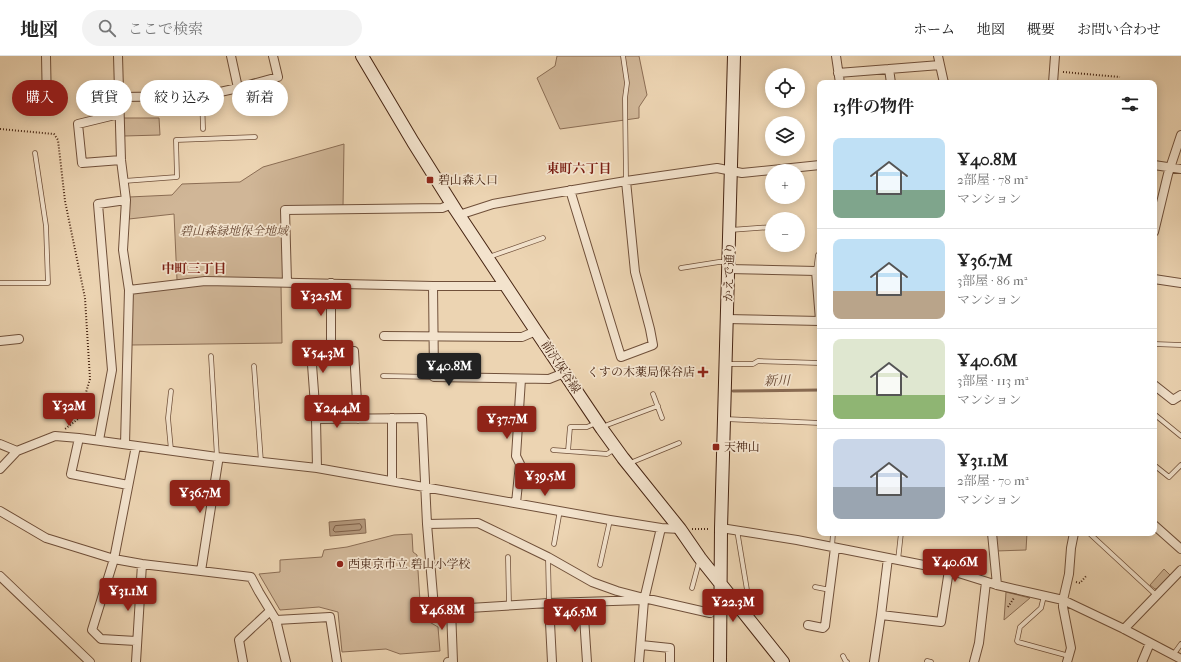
<!DOCTYPE html>
<html lang="ja">
<head>
<meta charset="utf-8">
<style>
  :root { --surface:#fff; --page:#f2f2f2; --text:#222; --muted:#767676; --line:#e0e0e0; --accent:#8f2418 }
  body { margin:0; font-family:"IM FELL French Canon","Noto Serif JP",serif; background:var(--page); color:var(--text); height:100vh; display:flex; flex-direction:column; font-size:15px; white-space:nowrap }
  * { box-sizing:border-box; margin:0 }
  p { font-size:13px; color:var(--muted) }
  .icon { flex:none; width:22px; height:22px; fill:none; stroke:currentColor; stroke-width:2; stroke-linecap:round; stroke-linejoin:round }
  .map { position:relative; flex:1; overflow:hidden }
  .drawer { position:absolute; left:817px; top:24px; width:340px; height:456px; display:flex; flex-direction:column; background:var(--surface); border-radius:8px; box-shadow:0 2px 10px #0003 }
  .drawer>* { flex:none }
  .top-card { position:absolute; left:12px; top:24px; width:380px; height:36px; display:flex; gap:8px }
  .buttons { position:absolute; left:765px; top:12px; display:grid; gap:8px }
  .buttons a { display:grid; place-items:center; width:40px; height:40px; border-radius:50%; background:var(--surface); box-shadow:0 2px 10px #0003; font-size:20px }
  .price { position:absolute; translate:-50% -34px; padding:0 9px; border-radius:4px; background:var(--accent); color:#fff; font-size:13px; line-height:26px; filter:drop-shadow(0 1px 2px #0008) }
  .price::after { content:''; position:absolute; left:50%; top:24px; width:12px; height:9px; margin-left:-6px; background:inherit; clip-path:polygon(0 0,100% 0,50% 100%) }
  .price.on { background:#222; color:#fff }
  ul { padding:0; list-style:none }
  li { display:flex; align-items:center; gap:12px; height:100px; padding:0 16px }
  li+li { border-top:1px solid var(--line) }
  li span { display:grid; place-items:center; flex:none; width:112px; height:80px; border-radius:8px; color:#555 }
  li>.icon { margin-inline-start:auto }
  span .icon { width:48px; height:48px; fill:#fffc; stroke-width:1 }
  li b { font-size:17px }
  h2 { display:flex; justify-content:space-between; align-items:center; height:48px; padding:0 16px; font-size:17px }
  .pill { padding:0 14px; border-radius:18px; background:var(--surface); box-shadow:0 2px 10px #0003; font-size:14px; line-height:36px }
  .pill.on { background:var(--accent); color:#fff }
  header { display:flex; align-items:center; gap:24px; box-sizing:border-box; height:56px; padding:0 20px; background:var(--surface); border-bottom:1px solid var(--line) }
  header strong { font-size:19px }
  nav { display:flex; gap:22px; margin-inline-start:auto; font-size:14px }
  .search { width:280px; height:36px; background:var(--page); display:flex; align-items:center; gap:10px; box-sizing:border-box; padding:0 14px; border-radius:22px; color:var(--muted); font-size:15px }
  .map>svg:first-child { display:block }
</style>
</head>
<body>
<header>
<strong>地図</strong>
<div class="search"><svg class="icon" aria-label="search" viewBox="0 0 24 24"><circle cx="10" cy="10" r="6"/><path d="M15 15l6 6"/></svg>ここで検索</div>
<nav><a>ホーム</a><a>地図</a><a>概要</a><a>お問い合わせ</a></nav>
</header>
<div class="map">
<svg width="1181" height="606" viewBox="0 0 1181 606">
  <rect width="100%" height="100%" fill="#ecd4b2"/>
  <filter id="stains"><feTurbulence type="fractalNoise" baseFrequency=".005" numOctaves="4"/><feColorMatrix values="0 0 0 0 .2 0 0 0 0 .09 0 0 0 0 .02 0 0 0 .5 -.17"/></filter>
  <radialGradient id="worn" r=".72"><stop offset=".6" stop-color="#630" stop-opacity="0"/><stop offset="1" stop-color="#630" stop-opacity=".3"/></radialGradient>
  <!-- green -->
  <path fill="#d0b697" stroke="#8b6d54" d="M557 0H639L647 39 639 51V62L560 73 537 22 555 10Z
    M122 62H159L160 79 124 80Z
    M344 88 343 151H283L284 224H177L174 158 129 163V141L172 139 182 128 240 126 263 111Z
    M207 227 281 229 282 287 131 289V236Z
    M993 477H1027L1026 494 996 495Z
    M412 478 413 496 417 499 421 561 438 571 440 595 400 598 386 593 342 596 338 556 319 551 280 554 259 518 280 516V504L322 501 324 494 347 491 394 479Z
    M1164 513 1170 519 1158 533H1155L1150 529Z
    M1006 536 1030 542 1004 564Z"/>
  <!-- water -->
  <path fill="#b4987c" stroke="#886a52" d="M365 463 366 477 330 480 329 466Z"/>
  <g fill="none" stroke-linecap="round" stroke-linejoin="round">
    <!-- shore -->
    <path stroke="#7d5e47" stroke-width="1" d="M360 468 362 471 360 474 335 476 333 474 335 470Z"/>
    <!-- stream -->
    <path stroke="#886a52" stroke-width="3" d="M733 335 820 334"/>
    <defs>
      <path id="lane" d="M623 0 627 27 625 42 626 125
        M202 40 203 73
        M124 125 177 121 176 84 255 81
        M730 174 772 171
        M489 201 543 182
        M681 212 719 206H728
        M816 215 818 199
        M0 227H48L46 170 35 97
        M1154 288 1181 289
        M211 300 217 401
        M727 308H753L758 305 820 307
        M254 310 261 406
        M383 320 434 321
        M171 335 168 362 171 394
        M653 338 662 362
        M1154 358 1181 380
        M725 363 820 367
        M603 372 607 369 658 350
        M553 394 607 398 615 393
        M568 395 570 371H587L596 367
        M630 407 679 387
        M1154 409 1169 421 1181 409
        M737 474 749 546 744 553
        M1089 477 1156 539
        M554 488 560 454
        M832 491 833 477
        M508 501 509 549
        M548 502 549 547
        M898 504 901 477
        M600 509 610 464
        M815 531 830 534
        M692 532 699 506
        M1044 540 1041 552 1020 571 1017 585 1018 586 1069 600
        M1173 599 1181 588
        M843 600 846 606H847
        M927 605 931 606"/>
      <path id="street" d="M46 0 47 51
        M118 0 121 104 126 144 123 194 129 234 125 388
        M231 0 238 32 278 21 273 0
        M836 0 840 27
        M938 0 944 27
        M889 13 891 27
        M838 17 940 9
        M1053 27 1055 0
        M119 41 202 40 238 32
        M119 58 78 68 82 107 121 104
        M1154 109 1181 113
        M570 134 621 301 653 289 650 273 635 216 626 125
        M459 159 493 148 526 142 626 125 717 112 742 117 820 109
        M1154 176 1168 118 1181 79
        M729 213 816 215 820 264
        M1154 223 1181 227
        M287 226 285 154 442 152 452 148
        M433 230 434 321 549 323 564 317
        M129 234 205 225 433 230H507
        M727 263 820 265
        M384 280 522 281 536 275
        M0 285 19 283
        M331 295V227
        M1154 329 1173 344 1181 339
        M392 362V425
        M316 363 422 362 427 468 434 552 437 554 549 547 644 544
        M79 382 71 418 128 429
        M99 384 112 314 98 148 126 144
        M0 388 17 395
        M136 390 114 503 92 574 101 583 136 585
        M317 412 316 363 311 295H354L358 363
        M0 413 17 395 55 380 79 382 217 401 317 412 610 464 661 472 680 473
        M516 447 520 408 516 400 521 323
        M0 455 46 482 114 503 142 508 251 521 259 536 276 564 286 606
        M427 468 478 467 548 501 592 526 617 535 644 542 710 557
        M1154 469 1181 493
        M721 472 797 484 949 514 997 529 1063 544 1124 573 1181 603
        M992 477 997 529
        M201 515 218 406 217 401
        M0 520 90 606
        M583 546 587 606
        M549 547 552 606
        M881 559 941 566 949 514
        M276 564 330 561 337 606
        M808 569 823 572 825 570 835 492
        M1124 573 1181 514
        M641 589 670 592V606
        M136 606 142 508
        M243 606 239 584 270 555
        M448 606H453L451 553
        M639 606 644 544 661 472
        M874 606 881 559 888 502
        M974 606 979 587 986 526
        M1067 606 1071 592 1063 551V544L1069 518 1071 492 1074 477
        M1142 606 1150 587"/>
      <path id="secondary" d="M362 0 413 86 455 153 536 275 602 373 623 402 680 473 700 502 783 606
        M720 606 721 472 734 0"/>
    </defs>
    <!-- lane casing -->
    <use href="#lane" stroke="#70503a" stroke-width="5.5"/>
    <!-- street casing -->
    <use href="#street" stroke="#70503a" stroke-width="10"/>
    <!-- secondary casing -->
    <use href="#secondary" stroke="#462412" stroke-width="14"/>
    <!-- path -->
    <path stroke="#462412" stroke-width="2" stroke-dasharray="1 2" stroke-linecap="butt" d="M1063 16 1120 21
      M0 73 54 78 58 84 65 145 85 242 90 323 78 363 65 373
      M692 473H710
      M1076 526 1080 527 1087 519
      M1008 551 1014 542"/>
    <!-- lane -->
    <use href="#lane" stroke="#f3e3cd" stroke-width="4"/>
    <!-- street -->
    <use href="#street" stroke="#f3e3cd" stroke-width="8"/>
    <!-- secondary -->
    <use href="#secondary" stroke="#f3e3cd" stroke-width="12"/>
  </g>
  <!-- markers -->
  <g fill="#8f2418" stroke="#f3e3cd" stroke-width="1.5">
    <rect x="426" y="120" width="8" height="8" rx="2"/>
    <path d="M701 310h4v4h4v4h-4v4h-4v-4h-4v-4h4z"/>
    <rect x="712" y="387" width="8" height="8" rx="2"/>
    <circle cx="340" cy="508" r="4"/>
  </g>
  <g text-anchor="middle" stroke-width="3.5" stroke-linejoin="round" paint-order="stroke">
    <!-- poi labels -->
    <g font-size="12" fill="#462412" stroke="#f3e3cd" text-anchor="start">
      <text x="438" y="128">碧山森入口</text>
      <text x="695" y="320" text-anchor="end">くすの木薬局保谷店</text>
      <text x="724" y="395">天神山</text>
      <text x="348" y="512">西東京市立 碧山小学校</text>
    </g>
    <!-- park labels -->
    <g font-size="12" font-style="italic" fill="#684833" stroke="#f3e3cd">
      <text x="234" y="179">碧山森緑地保全地域</text>
    </g>
    <!-- street labels -->
    <g font-size="12" fill="#462412" stroke="#f3e3cd">
      <text transform="translate(729 216) rotate(-88)" y="4">かえで通り</text>
      <text transform="translate(561 311) rotate(56)" y="4">前沢保谷線</text>
    </g>
    <!-- neighbourhood labels -->
    <g font-size="13" font-weight="bold" fill="#7a1f14" stroke="#f3e3cd">
      <text x="579" y="117">東町六丁目</text>
      <text x="194" y="217">中町三丁目</text>
    </g>
    <!-- water labels -->
    <g font-size="13" font-style="italic" fill="#674732" stroke="#f3e3cd">
      <text transform="translate(777 324) rotate(-1)" y="5">新川</text>
    </g>
  </g>
  <rect width="100%" height="100%" filter="url(#stains)"/>
  <rect width="100%" height="100%" fill="url(#worn)"/>
</svg>
<div class="buttons">
<a><svg class="icon" aria-label="locate" viewBox="0 0 24 24"><circle cx="12" cy="12" r="6"/><path d="M12 2v4M12 18v4M2 12h4M18 12h4"/></svg></a>
<a><svg class="icon" aria-label="layers" viewBox="0 0 24 24"><path d="M12 4l9 5-9 5-9-5zM3 14l9 5 9-5"/></svg></a>
<a>+</a>
<a>−</a>
</div>
<b class="price" style="left:321px;top:261px">¥32.5M</b>
<b class="price" style="left:323px;top:318px">¥54.3M</b>
<b class="price on" style="left:449px;top:331px">¥40.8M</b>
<b class="price" style="left:69px;top:371px">¥32M</b>
<b class="price" style="left:337px;top:373px">¥24.4M</b>
<b class="price" style="left:507px;top:384px">¥37.7M</b>
<b class="price" style="left:545px;top:441px">¥39.5M</b>
<b class="price" style="left:200px;top:458px">¥36.7M</b>
<b class="price" style="left:955px;top:527px">¥40.6M</b>
<b class="price" style="left:128px;top:556px">¥31.1M</b>
<b class="price" style="left:733px;top:567px">¥22.3M</b>
<b class="price" style="left:442px;top:575px">¥46.8M</b>
<b class="price" style="left:575px;top:577px">¥46.5M</b>
<div class="top-card">
<a class="pill on">購入</a>
<a class="pill">賃貸</a>
<a class="pill">絞り込み</a>
<a class="pill">新着</a>
</div>
<section class="drawer">
<h2>13件の物件<svg class="icon" aria-label="filters" viewBox="0 0 24 24"><path d="M4 7h16M4 17h16"/><circle cx="9" cy="7" r="2"/><circle cx="15" cy="17" r="2"/></svg></h2>
<ul>
<li><span style="background:linear-gradient(#bfe0f5 65%,#7fa58c 0)"><svg class="icon" aria-label="home" viewBox="0 0 24 24"><path d="M3 11l9-7 9 7M6 9v11h12V9"/></svg></span><div><b>¥40.8M</b><p>2部屋 · 78 m²</p><p>マンション</p></div></li>
<li><span style="background:linear-gradient(#bfe0f5 65%,#b9a48a 0)"><svg class="icon" aria-label="home" viewBox="0 0 24 24"><path d="M3 11l9-7 9 7M6 9v11h12V9"/></svg></span><div><b>¥36.7M</b><p>3部屋 · 86 m²</p><p>マンション</p></div></li>
<li><span style="background:linear-gradient(#dfe7d0 70%,#8fb573 0)"><svg class="icon" aria-label="home" viewBox="0 0 24 24"><path d="M3 11l9-7 9 7M6 9v11h12V9"/></svg></span><div><b>¥40.6M</b><p>3部屋 · 113 m²</p><p>マンション</p></div></li>
<li><span style="background:linear-gradient(#c9d6e8 60%,#9aa5b1 0)"><svg class="icon" aria-label="home" viewBox="0 0 24 24"><path d="M3 11l9-7 9 7M6 9v11h12V9"/></svg></span><div><b>¥31.1M</b><p>2部屋 · 70 m²</p><p>マンション</p></div></li>
</ul>
</section>
</div>
</body>
</html>
